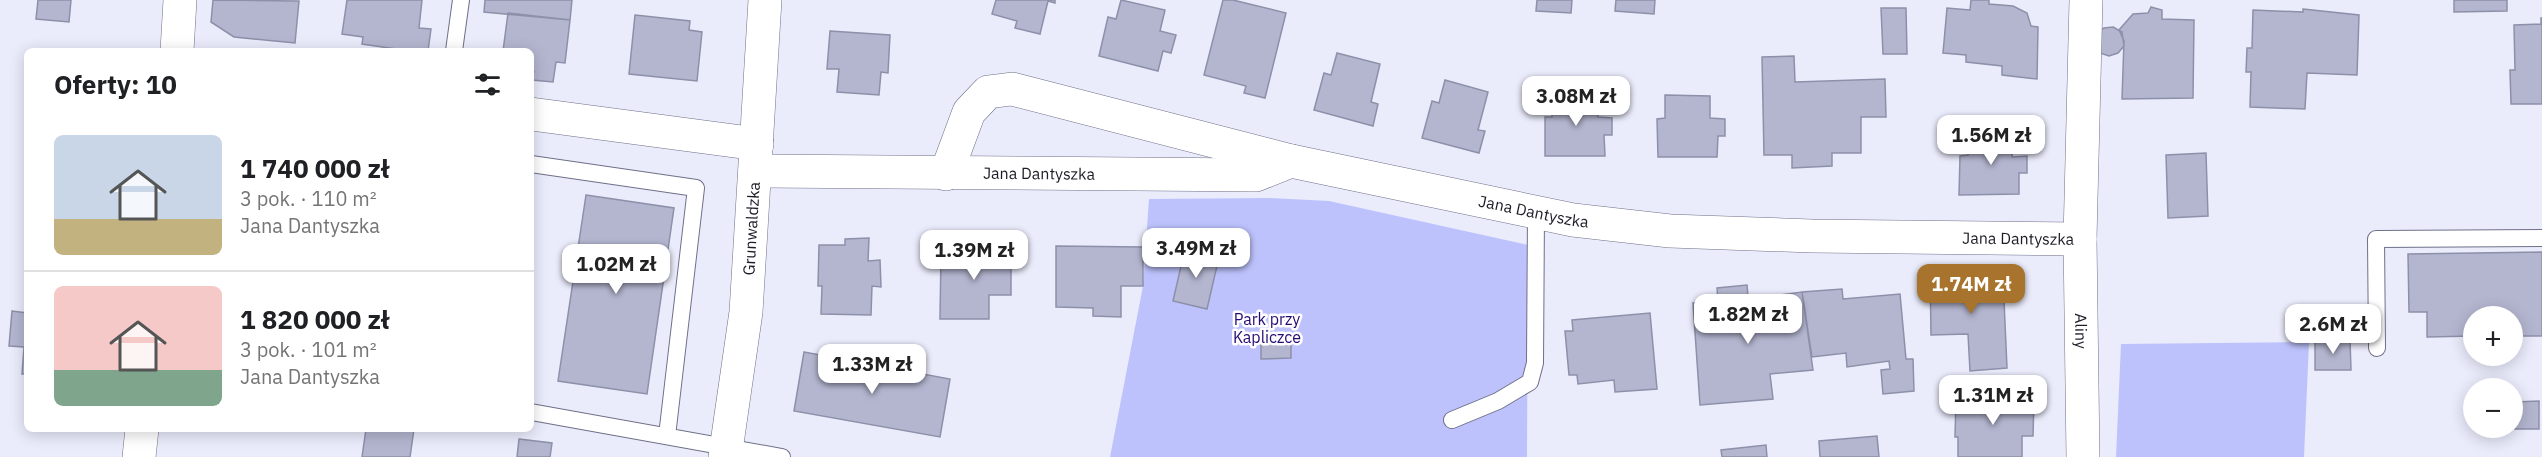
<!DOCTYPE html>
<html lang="pl">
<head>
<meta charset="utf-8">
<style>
  :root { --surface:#fff; --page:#f2f2f2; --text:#202124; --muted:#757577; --line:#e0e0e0; --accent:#a8742d }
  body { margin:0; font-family:"IBM Plex Sans",sans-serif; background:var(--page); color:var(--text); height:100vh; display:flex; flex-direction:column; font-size:22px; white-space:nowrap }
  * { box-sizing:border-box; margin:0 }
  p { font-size:20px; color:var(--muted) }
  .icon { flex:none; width:33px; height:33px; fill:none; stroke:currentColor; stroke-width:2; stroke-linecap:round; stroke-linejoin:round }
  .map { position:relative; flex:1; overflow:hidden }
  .panel { position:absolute; left:24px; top:48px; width:510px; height:384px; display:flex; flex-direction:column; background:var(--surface); border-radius:9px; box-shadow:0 3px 15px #0003 }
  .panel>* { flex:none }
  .fabs { position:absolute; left:2463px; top:306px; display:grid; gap:12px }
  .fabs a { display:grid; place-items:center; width:60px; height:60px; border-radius:50%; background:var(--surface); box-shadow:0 3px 15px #0003; font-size:30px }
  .price { position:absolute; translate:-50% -51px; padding:0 14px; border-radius:12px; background:#fff; color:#222; font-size:20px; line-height:39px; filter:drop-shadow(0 2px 3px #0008) }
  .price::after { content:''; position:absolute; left:50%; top:36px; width:18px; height:14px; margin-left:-9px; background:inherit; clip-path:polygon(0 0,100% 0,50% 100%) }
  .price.active { background:var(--accent); color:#fff }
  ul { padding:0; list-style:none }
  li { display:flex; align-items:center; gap:18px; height:150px; padding:0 30px }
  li+li { border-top:2px solid var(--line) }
  li span { display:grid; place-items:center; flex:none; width:168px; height:120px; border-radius:9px; color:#555 }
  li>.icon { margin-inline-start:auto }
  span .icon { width:72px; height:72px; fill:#fffc; stroke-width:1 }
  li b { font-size:26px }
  h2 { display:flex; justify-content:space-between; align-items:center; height:72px; padding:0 30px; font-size:26px }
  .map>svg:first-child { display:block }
</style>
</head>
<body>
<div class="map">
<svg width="2542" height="457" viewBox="0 0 2542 457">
  <rect width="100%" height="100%" fill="#eaecfc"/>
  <!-- green -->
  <path fill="#bdc2fc" d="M1270 198 1329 201 1528 245 1527 457H1110L1143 286 1149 199Z
    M2309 342 2304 457H2116L2121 344Z"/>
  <!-- building -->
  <path fill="#b4b6d0" stroke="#8d90a9" stroke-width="1.5" d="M38 0H71L69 22 36 19Z
    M213 0 299 1 295 43 234 37 211 22Z
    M347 0H422L419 28 431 29 428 51H410L362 44 363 37 342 34Z
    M485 0H572L570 20 484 12Z
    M996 0H1055V3L1048 1 1040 34 1015 28 1017 21 992 14Z
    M1121 0 1165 10 1160 31 1176 35 1171 53 1163 51 1158 71 1099 56 1108 17 1116 19Z
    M1223 0H1233L1286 13 1265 98 1244 93 1246 86 1204 75Z
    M1537 0H1572L1571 13 1536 11Z
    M1616 0H1655L1654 14 1615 11Z
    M1971 0H1989V4L2013 6 2027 13 2031 26 2038 27 2037 79 2002 75V66L1966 62V55L1943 53 1947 8 1970 10Z
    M2454 0H2507V11L2454 12Z
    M2151 7 2162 10V19L2194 20 2193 98 2122 99 2124 41 2119 30 2133 14 2148 13Z
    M1881 8H1906L1907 54H1883Z
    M2303 9 2359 15 2357 75 2307 73 2305 109 2250 107 2251 72H2246L2247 48H2252L2253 10 2303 12Z
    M508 13 570 20 565 63 556 62 553 82 532 80 534 71 531 70V51H503Z
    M635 15 690 21 689 30 702 32 697 81 629 74Z
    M2541 18H2542V104H2511L2510 70H2515L2514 25 2541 24Z
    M2113 27 2122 32 2124 46 2118 53 2109 56 2100 53 2099 31 2104 28Z
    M830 31 890 35 888 73 881 72 879 95 837 92 839 69H827Z
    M1337 53 1380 64 1371 102 1378 104 1373 126 1314 110 1324 73 1331 75Z
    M1794 56 1795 82 1885 79 1886 117H1861V153H1832V166L1792 168V155H1764L1762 57Z
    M1445 80 1488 92 1478 130 1485 131 1479 153 1422 138 1432 101 1439 103Z
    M1552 95H1598V117L1612 118V135H1604L1605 156H1545V117H1552Z
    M1665 95 1710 96V118L1725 119V136H1718L1717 157H1658L1657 119 1665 118Z
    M1968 134H2013L2012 157 2027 156V173H2019V194L1959 195 1960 156 1968 155Z
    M2206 153 2208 216 2168 218 2166 155Z
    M586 195 674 208 647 394 558 381Z
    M869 238 868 261 880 260 881 287 872 286 871 315 821 314 822 286H818L819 245H845V239Z
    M986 243H1011V295H989V319H940L941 253H986Z
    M1056 246 1143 247V286H1121V317L1093 316V308L1056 307Z
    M1185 249 1219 257 1207 309 1173 301Z
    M2542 252V336H2512V316H2474V336L2427 337V312H2409L2408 254Z
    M1969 270 1970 279 2003 278 2007 368 1970 371 1968 334 1931 335 1930 271Z
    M1747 285 1749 307H1765L1764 297 1802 292 1813 370 1770 374 1773 399 1700 405 1693 303 1718 301 1717 288Z
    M1842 289 1843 299 1900 294 1906 359H1913L1914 391 1883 394 1881 370 1890 369 1889 361 1847 367 1846 353 1812 357 1802 292Z
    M12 311 27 313V374H22L24 347 9 346Z
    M1650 313 1657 389 1615 392 1614 380 1578 384 1577 375H1569L1565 331H1573L1572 320Z
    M1291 336V358L1261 359V337Z
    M2315 340H2350L2351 370H2315Z
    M804 352 950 379 940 437 794 411Z
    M1956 398 2034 399 2033 436H2022V457H1958V437H1955Z
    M2539 401V429H2514V402Z
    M366 429H414L410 457H362Z
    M1877 436 1879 457H1820L1819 441Z
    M519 439 552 443 550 457H517Z
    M1766 445 1767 457H1722L1721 450Z"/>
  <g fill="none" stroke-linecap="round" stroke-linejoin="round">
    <defs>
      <path id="lane" d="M454 51 461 0
        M531 164 696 188 667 436
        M2377 348 2376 239 2542 238
        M531 412 782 457
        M1452 420 1498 401 1530 382 1535 363 1536 213"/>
      <g id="street">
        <path d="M177 51 180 0"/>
        <path d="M531 114 757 144"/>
        <path id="s1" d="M755 171 1256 175 1291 161"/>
        <path id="s2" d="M946 174 969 112 988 92 1012 89 1291 161 1573 220 1670 231 1812 236 2080 239 2086 0"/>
        <path id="s3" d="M2080 239 2083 457"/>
        <path d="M139 457 142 429"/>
        <path id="s4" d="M725 457 746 312 765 0"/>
      </g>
    </defs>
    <!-- lane casing -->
    <use href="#lane" stroke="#6e7088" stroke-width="18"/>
    <!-- street casing -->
    <use href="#street" stroke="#6e7088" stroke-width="34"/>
    <!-- lane -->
    <use href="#lane" stroke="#fff" stroke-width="16"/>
    <!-- street -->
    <use href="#street" stroke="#fff" stroke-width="33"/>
  </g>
  <g text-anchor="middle" stroke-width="5" stroke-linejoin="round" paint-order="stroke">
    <!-- street labels -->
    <g font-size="16" fill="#1d1d27" stroke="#fff">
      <text dy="6" stroke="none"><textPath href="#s1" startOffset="284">Jana Dantyszka</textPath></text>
      <text dy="6" stroke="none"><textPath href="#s2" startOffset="654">Jana Dantyszka</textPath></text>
      <text dy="6" stroke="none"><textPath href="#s4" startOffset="230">Grunwaldzka</textPath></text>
      <text dy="6" stroke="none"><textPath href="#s2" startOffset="1140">Jana Dantyszka</textPath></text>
      <text dy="6" stroke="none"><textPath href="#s3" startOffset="92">Aliny</textPath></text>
    </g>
    <!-- park labels -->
    <g font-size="16" fill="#250b74" stroke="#fff">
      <text x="1267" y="325">Park przy<tspan x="1267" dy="18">Kapliczce</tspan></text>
    </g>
  </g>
</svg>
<div class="fabs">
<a>+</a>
<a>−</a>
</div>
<b class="price" style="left:1576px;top:127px">3.08M zł</b>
<b class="price" style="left:1991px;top:166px">1.56M zł</b>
<b class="price" style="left:1196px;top:279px">3.49M zł</b>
<b class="price" style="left:974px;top:281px">1.39M zł</b>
<b class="price" style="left:616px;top:295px">1.02M zł</b>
<b class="price active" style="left:1971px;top:315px">1.74M zł</b>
<b class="price" style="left:1748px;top:345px">1.82M zł</b>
<b class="price" style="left:2333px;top:355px">2.6M zł</b>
<b class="price" style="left:872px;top:395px">1.33M zł</b>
<b class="price" style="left:1993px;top:426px">1.31M zł</b>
<section class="panel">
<h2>Oferty: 10<svg class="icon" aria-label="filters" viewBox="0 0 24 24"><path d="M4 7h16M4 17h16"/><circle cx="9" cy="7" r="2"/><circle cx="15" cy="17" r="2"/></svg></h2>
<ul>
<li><span style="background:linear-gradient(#c9d6e8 70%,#c2b280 0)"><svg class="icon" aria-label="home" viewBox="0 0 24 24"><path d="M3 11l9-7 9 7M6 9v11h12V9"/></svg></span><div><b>1 740 000 zł</b><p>3 pok. · 110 m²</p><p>Jana Dantyszka</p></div></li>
<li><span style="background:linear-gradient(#f6c9c9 70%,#7fa58c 0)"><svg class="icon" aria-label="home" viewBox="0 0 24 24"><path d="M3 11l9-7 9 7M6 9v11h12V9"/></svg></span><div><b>1 820 000 zł</b><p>3 pok. · 101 m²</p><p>Jana Dantyszka</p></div></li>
</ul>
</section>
</div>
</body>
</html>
